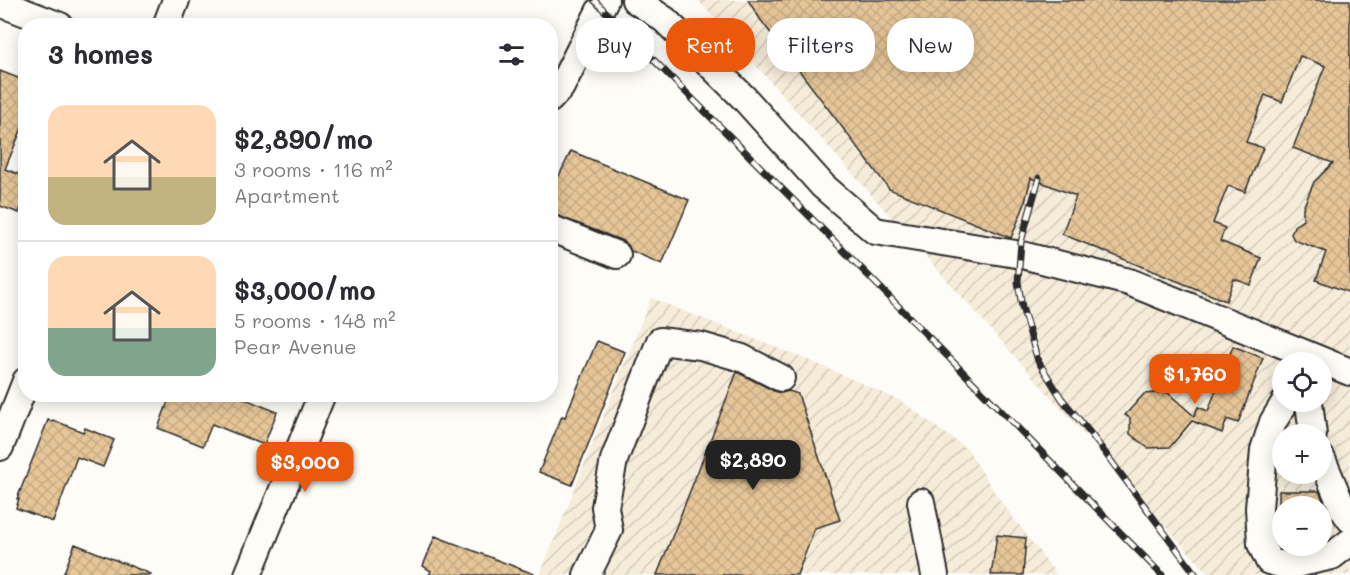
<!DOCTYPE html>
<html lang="en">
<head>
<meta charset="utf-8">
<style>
  :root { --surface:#fff; --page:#f7f7f7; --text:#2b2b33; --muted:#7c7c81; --line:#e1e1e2; --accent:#ea580c }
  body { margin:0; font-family:Mali,sans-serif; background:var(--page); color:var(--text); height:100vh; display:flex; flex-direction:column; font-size:22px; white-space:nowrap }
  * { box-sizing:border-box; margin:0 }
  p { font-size:20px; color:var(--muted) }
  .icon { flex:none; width:33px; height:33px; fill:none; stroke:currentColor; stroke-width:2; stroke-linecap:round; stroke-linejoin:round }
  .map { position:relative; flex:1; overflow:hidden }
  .drawer { position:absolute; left:18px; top:18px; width:540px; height:384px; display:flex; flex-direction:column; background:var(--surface); border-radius:24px; box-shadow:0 3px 15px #0003 }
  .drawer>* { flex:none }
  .banner { position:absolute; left:576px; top:18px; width:570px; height:54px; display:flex; gap:12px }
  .fabs { position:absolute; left:1272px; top:352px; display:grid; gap:12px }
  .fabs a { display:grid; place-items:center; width:60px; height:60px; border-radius:50%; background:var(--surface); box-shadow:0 3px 15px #0003; font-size:30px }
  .price { position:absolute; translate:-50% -51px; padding:0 14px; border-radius:12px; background:var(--accent); color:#fff; font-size:20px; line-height:39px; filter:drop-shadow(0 2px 3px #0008) }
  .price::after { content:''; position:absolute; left:50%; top:36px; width:18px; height:14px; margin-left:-9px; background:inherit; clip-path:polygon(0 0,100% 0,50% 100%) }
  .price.on { background:#222; color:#fff }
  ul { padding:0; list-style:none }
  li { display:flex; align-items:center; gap:18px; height:150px; padding:0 30px }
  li+li { border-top:2px solid var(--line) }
  li span { display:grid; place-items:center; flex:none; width:168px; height:120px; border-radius:18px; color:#555 }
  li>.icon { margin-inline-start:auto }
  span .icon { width:72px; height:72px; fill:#fffc; stroke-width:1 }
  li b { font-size:26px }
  h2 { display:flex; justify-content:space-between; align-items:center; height:72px; padding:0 30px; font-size:26px }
  .chip { padding:0 21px; border-radius:24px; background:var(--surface); box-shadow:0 3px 15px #0003; font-size:21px; line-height:54px }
  .chip.on { background:var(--accent); color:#fff }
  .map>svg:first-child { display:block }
</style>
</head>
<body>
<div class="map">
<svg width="1350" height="575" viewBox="0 0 1350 575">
  <defs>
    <pattern id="industrial-furrows" width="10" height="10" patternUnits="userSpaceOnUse" patternTransform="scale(1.5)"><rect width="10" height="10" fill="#f6ecda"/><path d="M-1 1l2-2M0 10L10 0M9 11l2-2" fill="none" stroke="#d3cbbb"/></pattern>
    <pattern id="building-cross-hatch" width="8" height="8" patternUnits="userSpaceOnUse" patternTransform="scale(1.5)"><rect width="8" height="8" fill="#e6c698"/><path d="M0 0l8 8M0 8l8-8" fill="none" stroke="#c5aa83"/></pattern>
  </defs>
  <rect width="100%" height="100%" fill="#fdfcf7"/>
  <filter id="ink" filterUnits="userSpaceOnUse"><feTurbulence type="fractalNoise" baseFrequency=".0167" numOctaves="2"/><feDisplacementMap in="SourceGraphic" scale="12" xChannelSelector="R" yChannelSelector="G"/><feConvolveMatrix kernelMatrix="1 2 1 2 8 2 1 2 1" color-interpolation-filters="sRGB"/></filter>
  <g filter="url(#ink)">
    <!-- industrial -->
    <path fill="url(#industrial-furrows)" fill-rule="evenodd" d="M698 0H1350V575H1209ZM1282 363H1322V402H1282ZM1282 435H1322V474H1282ZM1282 507H1322V546H1282Z
      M651 298 813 362 901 401 968 450 997 496 1057 575H540Z"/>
    <!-- building -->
    <path fill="url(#building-cross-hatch)" stroke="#2b2b2b" stroke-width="1.5" d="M748 0H1350V293L1316 280 1326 252 1294 240 1291 234 1294 226 1303 220V208L1314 182 1333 163 1293 148 1325 66 1300 56 1282 102 1265 95 1246 142 1263 148 1245 192 1228 186 1213 223 1225 228 1220 241 1261 258 1251 285 1234 279 1226 301 1062 234 1076 196 1031 178 1024 206 1011 238 889 189 760 19Z
      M0 71 26 81V118L5 169 26 177V196L19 213 0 206Z
      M571 151 689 200 662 264 631 251 628 245 623 241 550 213V182L555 184Z
      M597 341 625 352 572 485 539 472 562 416 565 417Z
      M1233 346 1263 358 1238 423 1227 419 1222 433 1192 421 1170 447 1148 448 1130 434V418L1125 415 1144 394 1167 392 1194 416 1198 407 1208 411Z
      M737 372 774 391 781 393 789 391 798 394 840 520 815 528 797 575H657Z
      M171 394H233L277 412 264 445 212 424 203 446 158 428Z
      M48 420 53 422V420L83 432 85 428 114 440 103 467 77 457 53 522 16 508 19 499H17Z
      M1279 491H1319L1323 500V507H1279Z
      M997 535 1026 538 1023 575H991Z
      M435 536 534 574V575H429L431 571 423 566Z
      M75 544 151 574V575H63Z"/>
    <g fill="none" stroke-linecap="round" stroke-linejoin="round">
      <defs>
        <path id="minor" d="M635 0 665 20 744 98 823 186 875 231 1022 255 1129 282 1350 372
          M0 3 60 26
          M166 26 176 0
          M550 99 561 87 605 0
          M550 228 617 255
          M1285 402 1273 422 1264 450 1259 508 1261 544 1269 561 1287 566 1332 556 1350 542
          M1309 402 1313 435
          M0 447 26 381
          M1322 459 1343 509 1350 519
          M921 502 935 575
          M248 575 322 394
          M587 575 609 530 605 507 614 460 660 341 701 346 742 358 781 378"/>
      </defs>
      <!-- minor casing -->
      <use href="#minor" stroke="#2b2b2b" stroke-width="30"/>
      <!-- minor -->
      <use href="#minor" stroke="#fdfcf7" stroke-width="26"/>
      <defs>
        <path id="rail" d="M594 0 856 263 1162 575
          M1039 178 1021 242 1018 282 1022 307 1038 361 1062 399 1091 434 1196 575"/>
      </defs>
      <!-- rail casing -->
      <use href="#rail" stroke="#2b2b2b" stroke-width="7"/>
      <!-- rail -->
      <use href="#rail" stroke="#fdfcf7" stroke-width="4.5" stroke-dasharray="14" stroke-linecap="butt"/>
    </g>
  </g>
</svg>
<div class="fabs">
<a><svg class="icon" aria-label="locate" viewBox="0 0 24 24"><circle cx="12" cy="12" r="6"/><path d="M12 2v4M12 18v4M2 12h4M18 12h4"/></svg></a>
<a>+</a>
<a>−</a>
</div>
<b class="price" style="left:1195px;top:405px">$1,760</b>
<b class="price on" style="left:753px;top:491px">$2,890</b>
<b class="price" style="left:305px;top:493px">$3,000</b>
<div class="banner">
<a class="chip">Buy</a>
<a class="chip on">Rent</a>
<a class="chip">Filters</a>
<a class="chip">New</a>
</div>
<section class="drawer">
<h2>3 homes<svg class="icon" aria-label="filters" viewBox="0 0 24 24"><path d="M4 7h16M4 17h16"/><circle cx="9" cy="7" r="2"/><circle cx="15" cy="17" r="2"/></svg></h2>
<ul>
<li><span style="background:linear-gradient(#ffd9b3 60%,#c2b280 0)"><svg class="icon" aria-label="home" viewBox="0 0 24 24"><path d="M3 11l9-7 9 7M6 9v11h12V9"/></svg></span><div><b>$2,890/mo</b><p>3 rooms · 116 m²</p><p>Apartment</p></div></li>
<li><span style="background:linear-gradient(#ffd9b3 60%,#7fa58c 0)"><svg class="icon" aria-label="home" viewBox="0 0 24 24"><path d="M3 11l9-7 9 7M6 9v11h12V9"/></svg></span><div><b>$3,000/mo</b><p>5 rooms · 148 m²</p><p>Pear Avenue</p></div></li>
</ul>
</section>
</div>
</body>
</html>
